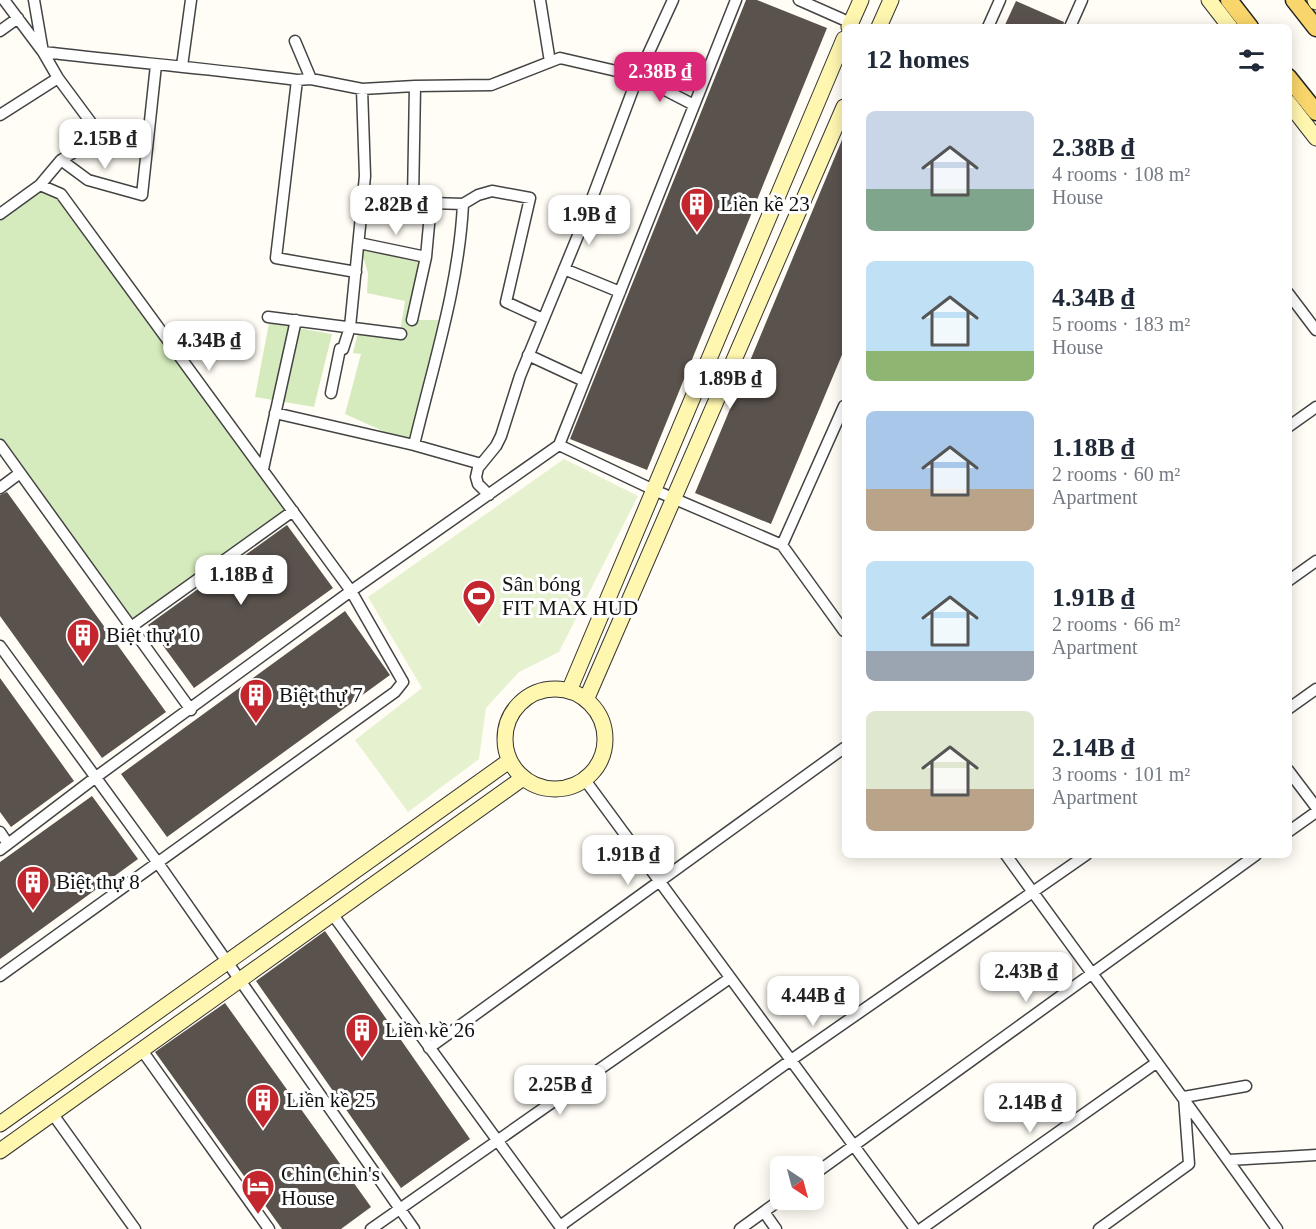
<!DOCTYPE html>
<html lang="en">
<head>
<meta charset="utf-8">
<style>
  :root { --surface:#fff; --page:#f2f2f3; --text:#1f2937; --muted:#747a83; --accent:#db2777 }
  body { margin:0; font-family:"Times New Roman",serif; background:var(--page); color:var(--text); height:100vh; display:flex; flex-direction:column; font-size:22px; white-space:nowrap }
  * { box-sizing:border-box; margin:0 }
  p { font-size:20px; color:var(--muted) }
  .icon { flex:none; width:33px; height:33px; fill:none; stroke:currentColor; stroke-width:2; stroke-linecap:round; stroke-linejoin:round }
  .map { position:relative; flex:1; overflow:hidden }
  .details { position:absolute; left:842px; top:24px; width:450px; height:834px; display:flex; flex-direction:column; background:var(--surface); border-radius:9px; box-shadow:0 3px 15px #0003 }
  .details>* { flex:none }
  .needle { width:39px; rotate:144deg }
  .buttons { position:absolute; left:770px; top:1156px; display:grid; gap:12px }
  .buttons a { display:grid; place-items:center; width:54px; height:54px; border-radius:9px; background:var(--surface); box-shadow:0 3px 15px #0003; font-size:30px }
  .price { position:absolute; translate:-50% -51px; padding:0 14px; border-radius:12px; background:#fff; color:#222; font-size:20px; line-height:39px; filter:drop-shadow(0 2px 3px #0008) }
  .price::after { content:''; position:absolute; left:50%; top:36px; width:18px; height:14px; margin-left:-9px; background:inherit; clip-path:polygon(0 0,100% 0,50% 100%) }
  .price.on { background:var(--accent); color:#fff }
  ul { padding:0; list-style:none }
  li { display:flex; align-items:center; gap:18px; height:150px; padding:0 24px }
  li span { display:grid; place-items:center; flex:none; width:168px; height:120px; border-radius:9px; color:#555 }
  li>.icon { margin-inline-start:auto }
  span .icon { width:72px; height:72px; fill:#fffc; stroke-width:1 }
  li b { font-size:26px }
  h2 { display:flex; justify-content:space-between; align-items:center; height:72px; padding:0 24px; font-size:26px }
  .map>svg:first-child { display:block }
</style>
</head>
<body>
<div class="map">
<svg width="1316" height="1229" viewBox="0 0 1316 1229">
  <rect width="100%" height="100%" fill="#fffdf5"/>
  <!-- green -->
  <path fill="#d5ebbd" d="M40 185 61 194 293 511 131 627 0 444V214Z
    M359 243 426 257 412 320H444L414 445 345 414 361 354 353 353 359 328 400 333 405 301 367 293 368 273Z
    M269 323 332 334 314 407 255 397Z"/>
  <!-- pitch -->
  <path fill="#e6f2cf" d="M564 459 638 496 559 652 519 672 486 708 479 759 408 812 355 740 422 688 368 597Z"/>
  <!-- building -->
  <path fill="#5a524d" d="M746 0H757L827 28 647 470 570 439Z
    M1016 1 1064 22 1063 27H1004Z
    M844 135V350L771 524 695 493Z
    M7 492 166 712 102 758 0 616V495Z
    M287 525 333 588 194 688 148 625Z
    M345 611 390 675 167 837 121 774Z
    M0 678 74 781 11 827 0 812Z
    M92 796 138 859 0 959V862Z
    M325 931 470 1139 401 1188 256 981Z
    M225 1003 371 1207 341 1229H282L155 1052Z"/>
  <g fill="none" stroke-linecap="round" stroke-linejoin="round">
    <defs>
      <path id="street" d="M4 0 43 52C128 62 213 69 297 80L311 79 362 89 415 86 491 85 560 58 638 76 694 105
        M540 0 550 62
        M799 0 851 23
        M988 27 1000 0
        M1070 27 1082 0
        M0 31 18 18
        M295 41 311 79
        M182 66 191 0
        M297 80 276 258 356 272
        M0 115 58 78
        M61 160 88 180 142 195 156 65
        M431 203 463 204 478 195 492 191 530 198 506 302 543 319
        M0 214 40 185 61 160 101 136 58 78 43 52 34 0
        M359 243 426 257
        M564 269 620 292
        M1288 293 1316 330
        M268 317 401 334
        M412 320 426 257 431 203 413 200 415 86
        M528 355 584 381
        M331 393 340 349H343L350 327 365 176 362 89
        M275 413 414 445 481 464
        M1288 427 1316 407
        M0 445 191 710
        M414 445C433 365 459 286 463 204
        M559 445 654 490 782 545 844 631
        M263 469 296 320
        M0 488 20 473
        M489 495 478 484 476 477 478 468 496 446 501 436 520 376 579 233 638 76 673 0
        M782 545 844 406
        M1288 581 1316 561
        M131 627 293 511
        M0 646 158 863 414 1229
        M1288 709 1316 689
        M1288 770 1316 807
        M585 780 915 1229
        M0 832 8 844
        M1288 832 1316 812
        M0 850 96 777 351 591 559 445 736 0
        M1006 855C1096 980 1188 1103 1277 1229
        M333 915 562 1229
        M0 976 395 692 403 682 351 591 61 194 40 185
        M429 1048 844 748
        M141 1049 269 1229
        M1184 1097 1246 1086
        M52 1113 135 1229
        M1229 1160 1316 1155
        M813 1175 1256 855
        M764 1212 776 1229
        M560 1226 791 1060 1086 855
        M371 1229 730 978
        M740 1229 780 1200
        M921 1229 1156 1063
        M1099 1229 1189 1164 1184 1097"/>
      <path id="secondary" d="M1209 0 1230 27
        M1315 0 1316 2
        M849 27 861 0
        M879 27 891 0
        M1288 102 1316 138
        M505 739a50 50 0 1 1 100 0a50 50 0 1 1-100 0Z
        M569 691 844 39
        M586 700 844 107
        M0 1124 509 761
        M0 1151 523 778"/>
      <path id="primary" d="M1229 0 1250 27
        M1294 0 1316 28
        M1288 77 1316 112"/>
    </defs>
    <!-- street casing -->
    <use href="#street" stroke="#444" stroke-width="13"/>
    <!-- secondary casing -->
    <use href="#secondary" stroke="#333" stroke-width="17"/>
    <!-- primary casing -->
    <use href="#primary" stroke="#222" stroke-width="19"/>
    <!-- street -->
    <use href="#street" stroke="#fff" stroke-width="10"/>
    <!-- secondary -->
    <use href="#secondary" stroke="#fff6b0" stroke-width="15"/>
    <!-- primary -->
    <use href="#primary" stroke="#f9d66b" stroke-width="16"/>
  </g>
  <!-- icons -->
  <defs>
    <symbol id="building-pin" viewBox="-11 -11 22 30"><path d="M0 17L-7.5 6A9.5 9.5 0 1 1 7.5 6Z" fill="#c4262e" stroke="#fff"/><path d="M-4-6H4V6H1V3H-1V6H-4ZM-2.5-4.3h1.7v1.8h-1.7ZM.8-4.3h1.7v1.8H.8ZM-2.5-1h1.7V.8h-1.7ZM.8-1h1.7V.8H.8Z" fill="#fff"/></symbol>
    <symbol id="stadium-pin" viewBox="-11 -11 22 30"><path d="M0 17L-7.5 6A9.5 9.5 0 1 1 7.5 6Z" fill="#c4262e" stroke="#fff"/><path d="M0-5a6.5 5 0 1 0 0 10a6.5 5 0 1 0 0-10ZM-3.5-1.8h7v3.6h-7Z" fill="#fff"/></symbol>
    <symbol id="hotel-pin" viewBox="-11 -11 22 30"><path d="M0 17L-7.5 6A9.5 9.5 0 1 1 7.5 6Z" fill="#c4262e" stroke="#fff"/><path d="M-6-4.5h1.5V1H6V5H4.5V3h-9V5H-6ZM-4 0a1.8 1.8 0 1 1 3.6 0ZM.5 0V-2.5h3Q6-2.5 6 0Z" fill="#fff"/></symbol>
  </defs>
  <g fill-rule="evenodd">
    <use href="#building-pin" x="678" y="185" width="38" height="52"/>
    <use href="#stadium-pin" x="460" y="577" width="38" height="52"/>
    <use href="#building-pin" x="64" y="616" width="38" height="52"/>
    <use href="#building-pin" x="237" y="676" width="38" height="52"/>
    <use href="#building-pin" x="14" y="863" width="38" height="52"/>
    <use href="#building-pin" x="343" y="1011" width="38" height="52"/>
    <use href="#building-pin" x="244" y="1081" width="38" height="52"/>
    <use href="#hotel-pin" x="239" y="1167" width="38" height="52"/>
  </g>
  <g text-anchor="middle" stroke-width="6" stroke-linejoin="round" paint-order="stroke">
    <!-- poi labels -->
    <g font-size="21" fill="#111" stroke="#fff" text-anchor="start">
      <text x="720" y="211">Liền kề 23</text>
      <text x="502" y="591">Sân bóng<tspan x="502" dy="24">FIT MAX HUD</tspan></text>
      <text x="106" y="642">Biệt thự 10</text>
      <text x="279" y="702">Biệt thự 7</text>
      <text x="56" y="889">Biệt thự 8</text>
      <text x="385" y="1037">Liền kề 26</text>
      <text x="286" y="1107">Liền kề 25</text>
      <text x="281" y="1181">Chin Chin's<tspan x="281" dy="24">House</tspan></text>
    </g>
  </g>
</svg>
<div class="buttons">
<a><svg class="needle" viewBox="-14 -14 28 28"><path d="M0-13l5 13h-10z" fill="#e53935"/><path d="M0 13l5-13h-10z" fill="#747a83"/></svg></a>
</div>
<b class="price on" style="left:660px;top:103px">2.38B ₫</b>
<b class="price" style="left:105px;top:170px">2.15B ₫</b>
<b class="price" style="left:396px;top:236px">2.82B ₫</b>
<b class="price" style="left:589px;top:246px">1.9B ₫</b>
<b class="price" style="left:209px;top:372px">4.34B ₫</b>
<b class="price" style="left:730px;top:410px">1.89B ₫</b>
<b class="price" style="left:241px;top:606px">1.18B ₫</b>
<b class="price" style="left:628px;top:886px">1.91B ₫</b>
<b class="price" style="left:1026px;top:1003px">2.43B ₫</b>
<b class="price" style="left:813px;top:1027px">4.44B ₫</b>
<b class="price" style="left:560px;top:1116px">2.25B ₫</b>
<b class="price" style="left:1030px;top:1134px">2.14B ₫</b>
<section class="details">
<h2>12 homes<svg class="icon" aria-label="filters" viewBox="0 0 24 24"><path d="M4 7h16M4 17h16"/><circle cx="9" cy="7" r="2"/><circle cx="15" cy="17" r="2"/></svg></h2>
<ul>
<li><span style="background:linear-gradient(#c9d6e8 65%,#7fa58c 0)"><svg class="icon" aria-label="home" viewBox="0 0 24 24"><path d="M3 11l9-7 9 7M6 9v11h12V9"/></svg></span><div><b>2.38B ₫</b><p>4 rooms · 108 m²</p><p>House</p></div></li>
<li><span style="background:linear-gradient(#bfe0f5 75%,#8fb573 0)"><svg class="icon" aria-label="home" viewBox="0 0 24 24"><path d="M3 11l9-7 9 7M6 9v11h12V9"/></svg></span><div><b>4.34B ₫</b><p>5 rooms · 183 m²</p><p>House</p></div></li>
<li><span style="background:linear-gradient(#a9c7e8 65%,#b9a48a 0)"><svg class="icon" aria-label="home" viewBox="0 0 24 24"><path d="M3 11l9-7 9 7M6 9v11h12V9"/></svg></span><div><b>1.18B ₫</b><p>2 rooms · 60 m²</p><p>Apartment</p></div></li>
<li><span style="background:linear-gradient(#bfe0f5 75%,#9aa5b1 0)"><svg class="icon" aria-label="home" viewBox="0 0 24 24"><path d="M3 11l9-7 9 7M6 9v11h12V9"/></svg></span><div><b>1.91B ₫</b><p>2 rooms · 66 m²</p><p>Apartment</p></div></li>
<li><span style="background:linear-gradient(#dfe7d0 65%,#b9a48a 0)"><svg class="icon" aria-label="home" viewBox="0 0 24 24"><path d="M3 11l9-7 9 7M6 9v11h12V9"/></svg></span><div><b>2.14B ₫</b><p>3 rooms · 101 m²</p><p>Apartment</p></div></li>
</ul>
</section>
</div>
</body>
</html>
